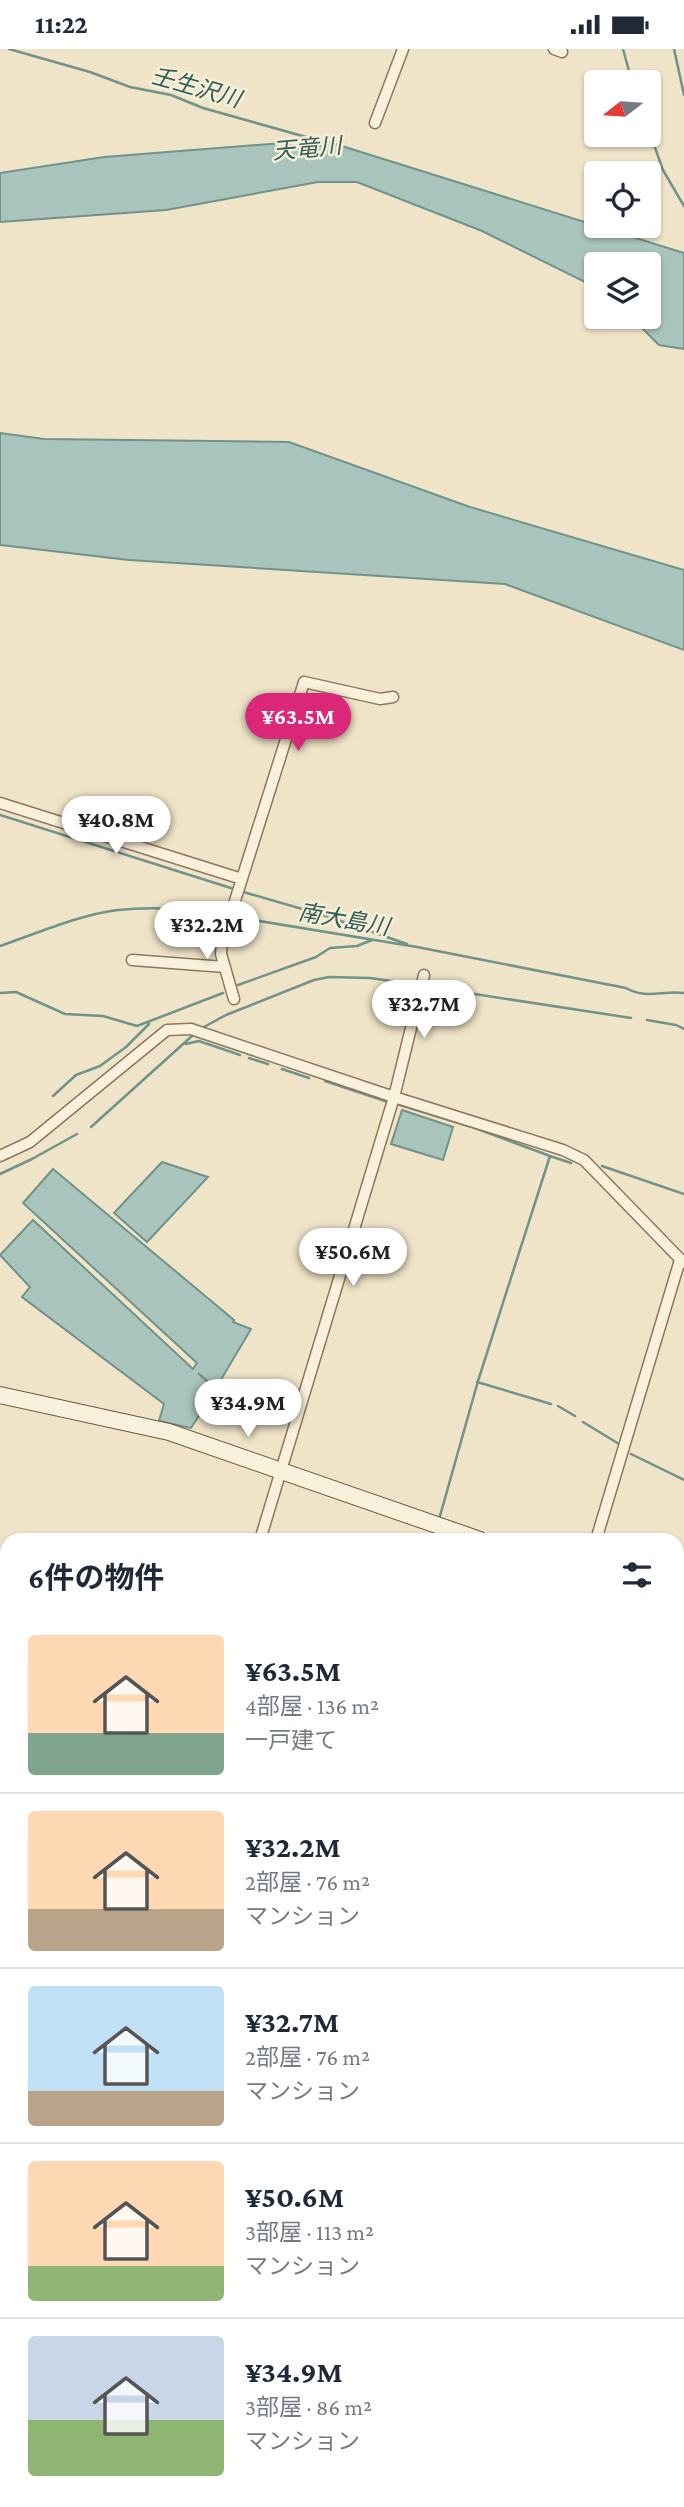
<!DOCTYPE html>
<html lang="ja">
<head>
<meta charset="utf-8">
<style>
  :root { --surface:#fff; --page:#f2f2f3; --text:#1f2937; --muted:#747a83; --line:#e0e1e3; --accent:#db2777 }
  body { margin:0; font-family:"Crimson Pro","Noto Sans JP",serif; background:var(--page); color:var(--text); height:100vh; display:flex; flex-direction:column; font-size:26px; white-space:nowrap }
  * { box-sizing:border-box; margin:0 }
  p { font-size:23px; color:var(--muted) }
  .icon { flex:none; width:38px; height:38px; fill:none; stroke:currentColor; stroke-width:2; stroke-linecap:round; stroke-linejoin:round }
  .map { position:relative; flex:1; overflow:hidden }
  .sheet { position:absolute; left:0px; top:1484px; width:684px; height:975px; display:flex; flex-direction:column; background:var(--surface); border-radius:21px 21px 0 0; box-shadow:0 2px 5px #0004 }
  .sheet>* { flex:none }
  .needle { width:46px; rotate:253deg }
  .controls { position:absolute; left:584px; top:21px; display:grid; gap:14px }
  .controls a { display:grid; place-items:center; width:77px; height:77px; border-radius:7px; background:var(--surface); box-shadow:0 2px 5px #0004; font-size:35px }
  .price { position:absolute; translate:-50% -60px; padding:0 16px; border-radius:24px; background:#fff; color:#222; font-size:23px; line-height:46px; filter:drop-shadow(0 2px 4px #0008) }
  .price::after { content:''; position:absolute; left:50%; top:42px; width:21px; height:16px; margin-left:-10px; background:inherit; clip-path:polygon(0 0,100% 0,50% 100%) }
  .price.active { background:var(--accent); color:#fff }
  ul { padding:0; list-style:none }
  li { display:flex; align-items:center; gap:21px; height:175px; padding:0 28px }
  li+li { border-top:2px solid var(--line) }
  li span { display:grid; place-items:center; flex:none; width:196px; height:140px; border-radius:7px; color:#555 }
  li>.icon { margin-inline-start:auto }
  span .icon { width:84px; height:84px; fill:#fffc; stroke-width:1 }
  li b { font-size:30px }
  h2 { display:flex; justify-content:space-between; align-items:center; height:84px; padding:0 28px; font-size:30px }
  .status { display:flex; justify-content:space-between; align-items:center; height:49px; padding:0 35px; background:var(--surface); direction:ltr }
  .status svg { height:19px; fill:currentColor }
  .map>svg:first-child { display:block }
</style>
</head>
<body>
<div class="status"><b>11:22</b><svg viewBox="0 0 49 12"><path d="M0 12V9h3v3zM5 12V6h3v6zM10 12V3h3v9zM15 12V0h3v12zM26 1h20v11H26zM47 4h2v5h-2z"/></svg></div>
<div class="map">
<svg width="684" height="2458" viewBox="0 0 684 2458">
  <rect width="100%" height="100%" fill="#f0e4c8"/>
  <!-- green -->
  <path fill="#c9cf9b" d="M684 1925V2027L677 2025V1926Z"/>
  <!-- water -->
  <path fill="#a9c4bc" stroke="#6f938a" stroke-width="2" d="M329 93 684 204V300L659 296 631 268H649V215H597V239L482 182 357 133H318L166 161 0 173V124L104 108 283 94 312 100Z
    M0 384 44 390 289 393 470 458 684 521V601L505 535 129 511 0 496Z
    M402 1061 453 1078 443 1111 391 1095Z
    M162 1113 208 1128 147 1193 114 1164Z
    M53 1120 234 1271 233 1273 251 1280 216 1339 198 1324 216 1341 191 1379 159 1372 164 1355 22 1248 30 1238 0 1206 33 1171 193 1320 197 1314 23 1154Z"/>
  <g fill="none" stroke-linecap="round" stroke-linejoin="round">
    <!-- stream -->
    <path stroke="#6f938a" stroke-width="2.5" d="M9 0 90 23 130 38 171 46 203 59 331 95
      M623 0 632 33
      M674 0 684 46
      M649 82 663 121 684 157
      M0 766 234 840
      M240 842 323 866 407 895
      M235 868 417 898 626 939C647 951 662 941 684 944
      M0 897C38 884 78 866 118 861 153 857 191 860 225 866
      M238 936 316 908 330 899 357 897 372 891
      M429 938 631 969
      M0 944 16 943 65 965 103 967 137 977 223 944
      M647 971 676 976 684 980
      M204 978 226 966 314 931 329 928 370 929 413 935
      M186 995 199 992 240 1006
      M249 1009 268 1015
      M282 1020 309 1029
      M325 1032 388 1053
      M53 1047 76 1026 100 1017 126 998 149 975
      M400 1056 475 1079 550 1107
      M91 1078 192 987
      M602 1117 684 1145
      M0 1125 32 1110 77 1085
      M477 1333 551 1355
      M558 1357 575 1367
      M583 1373 619 1395
      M631 1405 684 1431
      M440 1467 478 1332 550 1107 571 1114
      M431 1491 433 1484
      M677 2281 684 2278
      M0 2435 7 2431
      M66 2452 76 2455
      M517 2458 523 2455
      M605 2458 608 2452"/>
    <defs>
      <path id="street" d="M554 0 562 3
        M375 74 403 0
        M0 754 242 830
        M132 911 225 918
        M234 950 221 905 222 893 304 633 380 650 393 648
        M0 1107 30 1093 167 981 191 980 394 1048 563 1101 584 1111 684 1214
        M260 1491 394 1048 424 926
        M596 1491 680 1211
        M0 1683 7 1690
        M677 1854H684
        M0 1935 7 1937
        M677 2076H684
        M0 2160 7 2162
        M0 2295 7 2297
        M0 2357 7 2337
        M677 2407 684 2401
        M0 2424 7 2426
        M78 2452 141 2458
        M297 2458 298 2452
        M633 2458 638 2452"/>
      <path id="secondary" d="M0 1346 169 1383 480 1491
        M677 1560 684 1563
        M678 2458 684 2445"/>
      <path id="highway" d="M0 2052 7 2056
        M401 2452 406 2458"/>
    </defs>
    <!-- street casing -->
    <use href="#street" stroke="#8d765c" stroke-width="13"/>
    <!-- secondary casing -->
    <use href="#secondary" stroke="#6f573f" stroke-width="18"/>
    <!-- highway casing -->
    <use href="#highway" stroke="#5b4430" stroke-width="22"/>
    <!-- street -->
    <use href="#street" stroke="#faf1dc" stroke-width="10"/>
    <!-- secondary -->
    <use href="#secondary" stroke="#faf1dc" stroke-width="16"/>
    <!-- highway -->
    <use href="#highway" stroke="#e0a458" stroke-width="19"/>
  </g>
  <g text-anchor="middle" stroke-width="5" stroke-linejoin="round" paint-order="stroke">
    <!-- water labels -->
    <g font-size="23" font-style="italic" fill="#2f5d5a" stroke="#f7eed8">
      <text transform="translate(196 38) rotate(16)" y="8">壬生沢川</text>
      <text transform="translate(307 99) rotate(-5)" y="8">天竜川</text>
      <text transform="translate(344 870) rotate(10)" y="8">南大島川</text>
    </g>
  </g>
</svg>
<div class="controls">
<a><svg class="needle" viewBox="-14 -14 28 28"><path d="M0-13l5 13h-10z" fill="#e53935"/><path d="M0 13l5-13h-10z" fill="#747a83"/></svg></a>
<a><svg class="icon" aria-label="locate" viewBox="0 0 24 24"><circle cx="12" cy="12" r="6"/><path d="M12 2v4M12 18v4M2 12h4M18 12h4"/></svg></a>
<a><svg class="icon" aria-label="layers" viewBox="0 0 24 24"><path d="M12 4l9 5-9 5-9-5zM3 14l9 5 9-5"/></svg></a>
</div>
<b class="price active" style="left:298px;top:704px">¥63.5M</b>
<b class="price" style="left:116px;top:807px">¥40.8M</b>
<b class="price" style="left:207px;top:912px">¥32.2M</b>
<b class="price" style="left:424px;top:991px">¥32.7M</b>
<b class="price" style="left:353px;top:1239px">¥50.6M</b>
<b class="price" style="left:248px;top:1390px">¥34.9M</b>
<section class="sheet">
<h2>6件の物件<svg class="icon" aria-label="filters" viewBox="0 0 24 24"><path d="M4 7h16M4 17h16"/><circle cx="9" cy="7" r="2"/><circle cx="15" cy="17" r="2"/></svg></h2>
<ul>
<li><span style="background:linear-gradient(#ffd9b3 70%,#7fa58c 0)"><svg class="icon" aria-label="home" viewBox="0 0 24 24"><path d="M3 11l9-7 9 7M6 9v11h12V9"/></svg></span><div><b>¥63.5M</b><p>4部屋 · 136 m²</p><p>一戸建て</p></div></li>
<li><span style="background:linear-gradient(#ffd9b3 70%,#b9a48a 0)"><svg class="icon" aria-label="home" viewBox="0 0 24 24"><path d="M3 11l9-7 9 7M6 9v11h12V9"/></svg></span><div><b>¥32.2M</b><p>2部屋 · 76 m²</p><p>マンション</p></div></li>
<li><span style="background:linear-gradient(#bfe0f5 75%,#b9a48a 0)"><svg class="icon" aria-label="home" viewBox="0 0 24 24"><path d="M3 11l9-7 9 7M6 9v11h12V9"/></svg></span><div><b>¥32.7M</b><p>2部屋 · 76 m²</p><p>マンション</p></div></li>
<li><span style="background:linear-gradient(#ffd9b3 75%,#8fb573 0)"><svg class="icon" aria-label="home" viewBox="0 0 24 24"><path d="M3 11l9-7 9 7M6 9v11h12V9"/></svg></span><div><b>¥50.6M</b><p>3部屋 · 113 m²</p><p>マンション</p></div></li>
<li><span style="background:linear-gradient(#c9d6e8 60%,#8fb573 0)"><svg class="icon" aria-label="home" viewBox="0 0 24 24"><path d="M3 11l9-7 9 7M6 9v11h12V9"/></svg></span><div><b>¥34.9M</b><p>3部屋 · 86 m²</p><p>マンション</p></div></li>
</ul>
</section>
</div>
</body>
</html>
